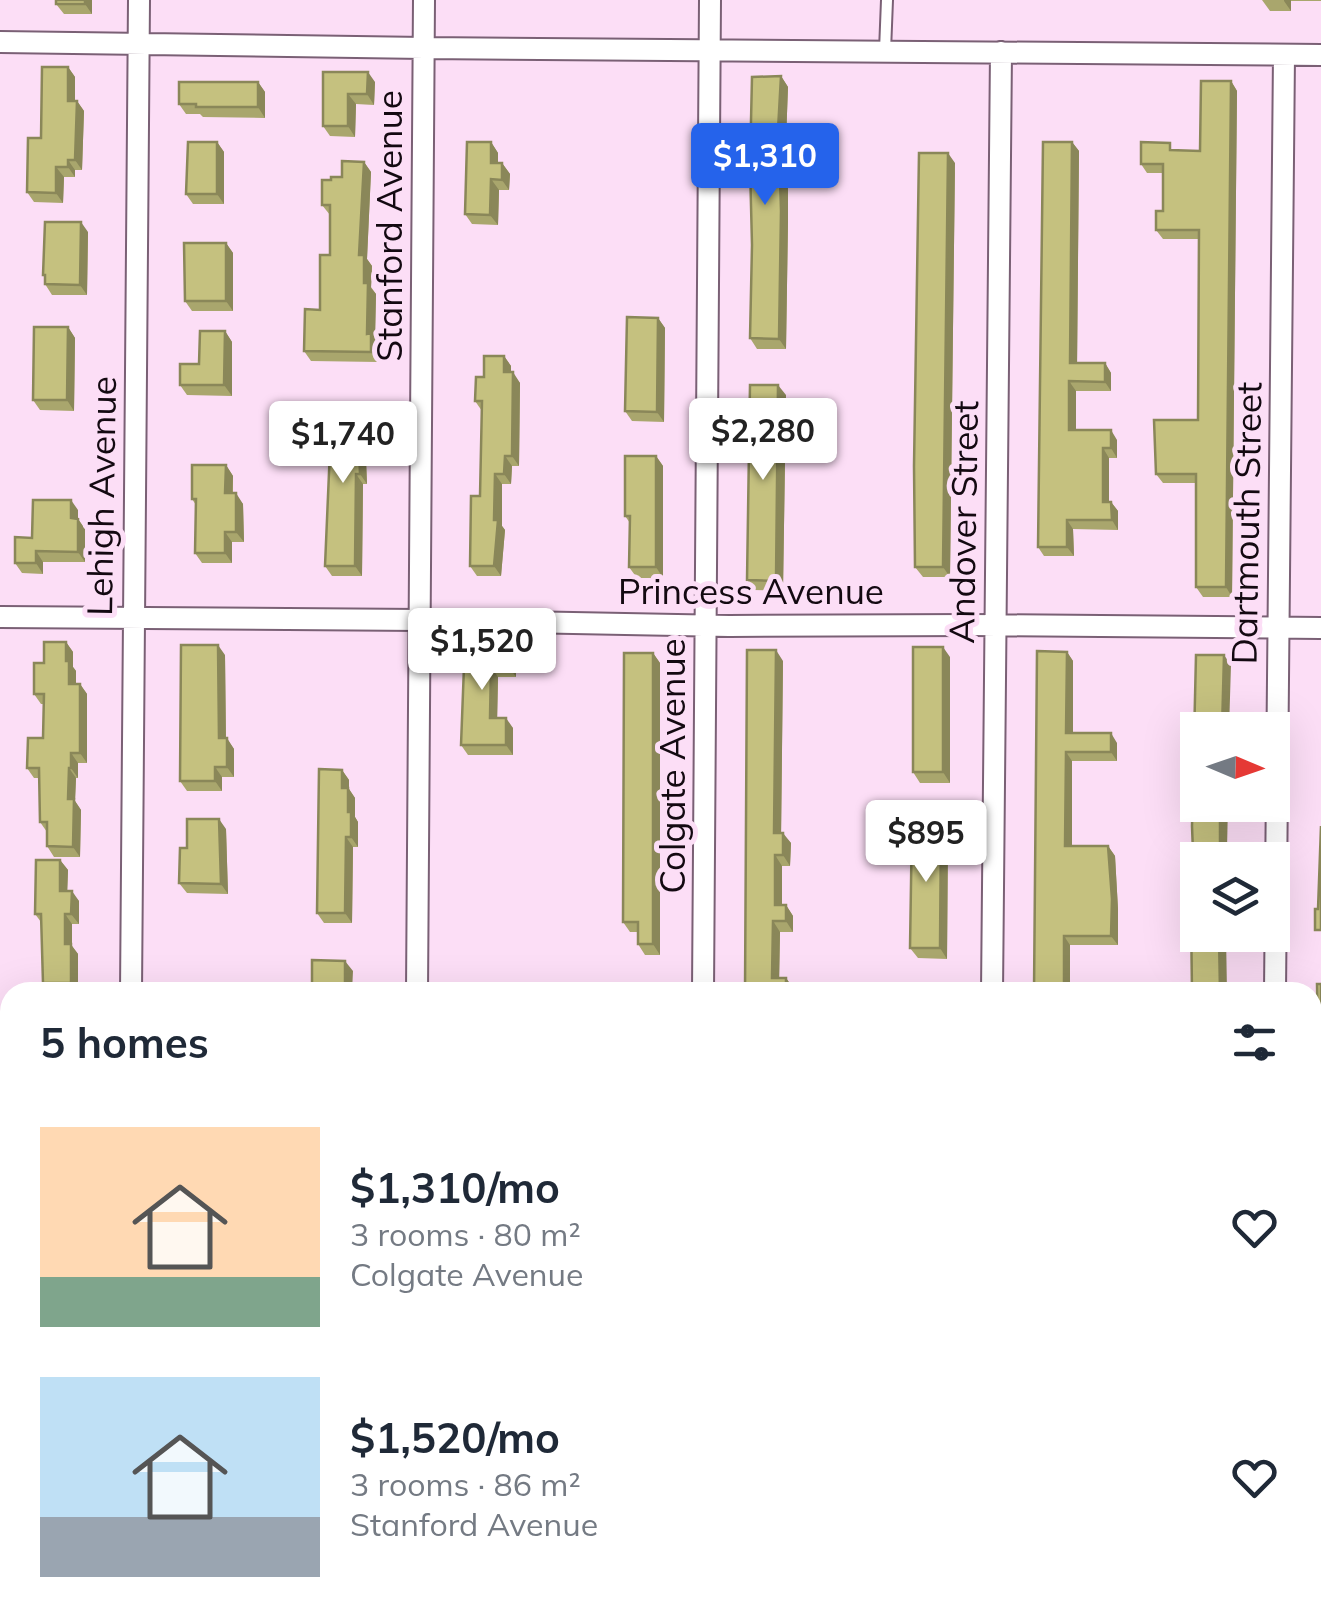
<!DOCTYPE html>
<html lang="en">
<head>
<meta charset="utf-8">
<style>
  :root { --surface:#fff; --page:#f6f6f7; --text:#1f2937; --muted:#747a83; --accent:#2563eb }
  body { margin:0; font-family:Mulish,sans-serif; background:var(--page); color:var(--text); height:100vh; display:flex; flex-direction:column; font-size:38px; white-space:nowrap }
  * { box-sizing:border-box; margin:0 }
  p { font-size:32px; color:var(--muted) }
  .icon { flex:none; width:55px; height:55px; fill:none; stroke:currentColor; stroke-width:2; stroke-linecap:round; stroke-linejoin:round }
  .map { position:relative; flex:1; overflow:hidden }
  .sheet { position:absolute; left:0px; top:982px; width:1322px; height:642px; display:flex; flex-direction:column; background:var(--surface); border-radius:30px 30px 0 0; box-shadow:0 10px 40px #0002 }
  .sheet>* { flex:none }
  .needle { width:65px; rotate:92deg }
  .controls { position:absolute; left:1180px; top:712px; display:grid; gap:20px }
  .controls a { display:grid; place-items:center; width:110px; height:110px; border-radius:0px; background:var(--surface); box-shadow:0 10px 40px #0002; font-size:50px }
  .price { position:absolute; translate:-50% -85px; padding:0 22px; border-radius:10px; background:#fff; color:#222; font-size:32px; line-height:65px; filter:drop-shadow(0 2px 5px #0008) }
  .price::after { content:''; position:absolute; left:50%; top:60px; width:30px; height:22px; margin-left:-15px; background:inherit; clip-path:polygon(0 0,100% 0,50% 100%) }
  .price.active { background:var(--accent); color:#fff }
  ul { padding:0; list-style:none }
  li { display:flex; align-items:center; gap:30px; height:250px; padding:0 40px }
  li span { display:grid; place-items:center; flex:none; width:280px; height:200px; border-radius:0px; color:#555 }
  li>.icon { margin-inline-start:auto }
  span .icon { width:120px; height:120px; fill:#fffc; stroke-width:1 }
  li b { font-size:42px }
  h2 { display:flex; justify-content:space-between; align-items:center; height:120px; padding:0 40px; font-size:42px }
  .map>svg:first-child { display:block }
</style>
</head>
<body>
<div class="map">
<svg width="1321" height="1623" viewBox="0 0 1321 1623">
  <defs>
    <pattern id="park-crowns" width="20" height="18" patternUnits="userSpaceOnUse" patternTransform="scale(2.5)"><rect width="20" height="18" fill="#d8b0d0"/><path d="M2 6a3 3 0 1 1 6 0M12 15a3 3 0 1 1 6 0" fill="none" stroke="#b896b2"/></pattern>
  </defs>
  <rect width="100%" height="100%" fill="#fcdef6"/>
  <!-- park -->
  <path fill="url(#park-crowns)" d="M1313 1320H1321V1541H1312Z"/>
  <g fill="none" stroke-linecap="round" stroke-linejoin="round">
    <defs>
      <path id="lane" d="M885 51 887 0
        M811 1615V1623
        M902 1615V1623
        M1119 1623V1615"/>
      <path id="street" d="M0 42 424 48 1321 55
        M0 617 420 620 729 626 974 625 1321 628
        M131 992 139 0
        M417 992 424 0
        M703 992 710 0
        M992 992 1001 52
        M1275 992 1284 55
        M0 1190H10
        M1312 1199H1321
        M127 1623V1615
        M413 1623V1615
        M698 1623V1615
        M1267 1623V1615"/>
    </defs>
    <!-- lane casing -->
    <use href="#lane" stroke="#7a6075" stroke-width="14"/>
    <!-- street casing -->
    <use href="#street" stroke="#7a6075" stroke-width="24"/>
    <!-- path -->
    <path stroke="#867282" stroke-width="4" stroke-dasharray="10 5" stroke-linecap="butt" d="M1312 1416H1321
      M1150 1623V1615"/>
    <!-- lane -->
    <use href="#lane" stroke="#fff" stroke-width="10"/>
    <!-- street -->
    <use href="#street" stroke="#fff" stroke-width="20"/>
  </g>
  <!-- wall -->
  <path fill="#a9a66d" d="M56 0H92V14H64L56 4Z
    M1262 0H1321V1H1291V11H1270Z
    M68 67 75 77V101H77L84 111 82 170H75V177H64L63 203 34 202 27 192 41 138Z
    M323 72 375 82 374 105 356 104 355 137 330 136 323 126Z
    M781 76 788 87 786 140 785 184 788 187V221L786 349H757L750 338Z
    M1231 81 1237 91 1232 597H1203L1196 587V483H1163L1156 474 1198 420 1199 239H1163L1156 230 1163 211V173H1147L1141 164 1176 151H1200Z
    M258 82 265 92V118L203 117 200 114H186L179 104Z
    M217 142 224 152V204H193L186 194Z
    M491 142 498 153V163H502L510 174 509 190H499L498 225 472 224 465 214Z
    M1072 142 1079 151 1077 363H1105L1111 373V391H1076V430L1117 440V458H1109V502H1111L1118 511V530L1073 529 1074 556H1044L1038 547Z
    M364 162 371 172 367 259 372 266 371 287 376 294 375 338 378 344V362L311 361 304 351 320 310 330 255V215L322 205 331 180 342 177Z
    M955 163 950 577H923L915 567Z
    M88 232 87 295H52L45 284V278L43 275Z
    M226 243 233 253V311H192L185 301Z
    M658 318 665 328 664 422 632 421 625 411Z
    M68 327 75 338 74 411 40 410 33 400Z
    M225 331 232 342V396L187 395 180 385 199 364Z
    M504 356 511 366V372L520 383 519 466H512L511 484H502V526L505 530 501 576H477L470 566 480 496 482 411 475 401 484 377Z
    M786 395 783 591 754 590 747 580Z
    M364 413 367 484H363L362 576H332L325 566Z
    M656 456 663 466V578H637L629 567 630 523 625 516Z
    M226 465 233 476V493L243 504 244 542H232V563H202L195 553 196 505 192 499Z
    M78 510V519L85 529V562H43V574L22 573 15 563 32 538Z
    M465 640H509L516 650V677H498L497 718 513 728V755H468L461 745Z
    M66 642 73 652V667L76 671V684H80L87 694V763H78V778H76L75 801 81 810 80 857H54L47 846V832L40 822 39 778H34L27 768 43 738 44 704H41L34 694 44 663Z
    M1067 652 1073 661V733L1117 743V761H1072V846H1108L1115 856 1118 909V945H1070V989L1034 992Z
    M653 653 660 663V955H645L638 944V932H630L623 922Z
    M225 655 226 738 234 749V777H222V791H187L180 781Z
    M950 657V783H920L913 772Z
    M783 661 781 833 791 843 790 866H782V905H786L793 916V932H780L779 978H786L793 988V992H745Z
    M342 770 349 780V789L355 798V817L358 822V847H353L352 923H324L317 913Z
    M941 821 948 832 947 959 918 958 910 948Z
    M226 829 228 894 187 893 179 883 187 848Z
    M60 860 68 870 67 891 79 901V924H72V946L78 954V992H50L43 983 41 922 35 914Z
    M0 1051H6L10 1056V1081H5L4 1135H0Z
    M1312 1103H1321V1142H1312Z
    M0 1233H10V1276H0Z"/>
  <!-- shaded-wall -->
  <path fill="#8a8759" d="M85 0H92V14L85 4Z
    M1284 0H1291V11L1284 1Z
    M68 67 75 77V111L68 101Z
    M368 72 375 82 374 105 367 94Z
    M781 76 788 87 786 140 785 184 788 187V221L786 349 779 339 778 130Z
    M1231 81 1237 91 1232 597 1226 587Z
    M258 82 265 92V118L258 107Z
    M348 94 356 104 355 137 348 126Z
    M77 101 84 111 82 170 75 160Z
    M217 142 224 152V204L217 194Z
    M491 142 498 153V174L491 163Z
    M1072 142 1079 151 1077 373 1070 363Z
    M948 153 955 163 950 577 943 567Z
    M68 160 75 170V177L68 167Z
    M364 162 371 172 367 259 372 266 371 288 376 294 375 338 378 344V362L371 352 367 334 364 283 359 255Z
    M502 163 510 174 509 190 502 180Z
    M56 167 64 177 63 203 56 193Z
    M491 179 499 190 498 225 490 215Z
    M81 222 88 232 87 295 80 285Z
    M226 243 233 253V311L226 301Z
    M658 318 665 328 664 422 657 412Z
    M68 327 75 338 74 411 67 400Z
    M225 331 232 342V396L224 385Z
    M504 356 511 366V383L504 372Z
    M1105 363 1111 373V391L1105 382Z
    M513 372 520 383 519 466 512 456Z
    M1069 381 1076 391V439L1069 430Z
    M778 385 786 395 783 591 776 581Z
    M357 403 364 413 367 484 360 474Z
    M1111 430 1117 440V458L1111 448Z
    M1103 448 1109 458V511L1103 502Z
    M505 456 512 466 511 484 504 474Z
    M656 456 663 466V578L656 567Z
    M226 465 233 476 232 503 225 493Z
    M356 474 363 484 362 576 355 566Z
    M495 474 502 484V526L505 530 501 576 494 566Z
    M236 493 243 504 244 542 236 532Z
    M71 500 78 510V519L85 529V562L78 552 71 518Z
    M1111 502 1118 511V530L1112 520Z
    M1067 520 1073 529 1074 556 1067 547Z
    M225 532 232 542V563L225 553Z
    M36 551 43 562V574L36 563Z
    M509 640 516 650V677L509 667Z
    M66 642 73 652V667L76 671V694L69 684 66 661Z
    M218 645 225 655 226 749 219 738Z
    M943 647 950 657V783L943 772Z
    M776 650 783 661 781 843 774 833Z
    M1067 652 1073 661V743L1066 733Z
    M653 653 660 663V955L653 944Z
    M1224 655 1231 665 1229 730H1222Z
    M491 667 498 677 497 728 490 718Z
    M80 684 87 694V763L80 753Z
    M506 718 513 728V755L506 745Z
    M1111 733 1117 743V761L1111 752Z
    M227 738 234 749V777L227 767Z
    M1066 752 1072 761V856L1065 846Z
    M71 753 78 763V778L71 768Z
    M215 767 222 777V791L215 781Z
    M69 768 76 778 75 801 81 810 80 857 73 847 68 799Z
    M342 770 349 780V789L355 798V817L358 822V847L351 837 348 812 342 788Z
    M1220 805H1228L1227 849 1229 852V860H1222L1220 841Z
    M219 819 226 829 228 894 221 884Z
    M941 821 948 832 947 959 940 948Z
    M783 833 791 843 790 866 783 855Z
    M346 837 353 847 352 923 345 913Z
    M1108 846 1115 856 1118 909V945L1111 936Z
    M775 855 782 866V916L775 905Z
    M60 860 68 870 67 901 60 891Z
    M72 891 79 901V924L71 914Z
    M786 905 793 916V932L786 921Z
    M65 914 72 924V946L78 954V992L71 983 65 944Z
    M773 921 780 932 779 988 772 978Z
    M1219 935H1226L1227 992H1220Z
    M1064 936 1070 945V992L1064 989Z
    M345 961 353 971 352 992H345Z
    M786 978 793 988V992H786Z
    M6 1051 10 1056V1079L6 1073Z
    M0 1075 5 1081 4 1135 0 1130Z
    M73 1615H81V1623H73Z
    M200 1615H207V1623H200Z
    M361 1615H368V1623H361Z
    M485 1615H492V1623H485Z
    M645 1615H652V1623H645Z
    M1190 1615H1210V1623H1194Z"/>
  <!-- building -->
  <path fill="#c5c17f" stroke="#8a8759" stroke-width="2.5" d="M56 0H85V4H56Z
    M42 67H68V101H77L75 160H68V167H56V193L27 192 28 138H41Z
    M323 72H368L367 94H348V126H323Z
    M781 76 778 130V177H780L781 211 779 339 750 338 752 245 750 165 752 77Z
    M1201 81H1231L1226 587H1196V474H1156L1154 420H1198L1199 230H1156V211H1163V164H1141V142L1170 143V150L1200 151Z
    M179 82H258V107H196V104H179Z
    M188 142H217V194H186Z
    M467 142H491V163H502V180L491 179 490 215 465 214Z
    M1043 142H1072L1070 363H1105V382L1069 381V430H1111V448H1103V502H1111L1112 520H1067V547H1038Z
    M919 153H948L943 567H915L914 466Z
    M342 161 364 162 359 255H364V283H368L367 334 371 333V352L304 351 305 309 320 310V255H330V205H322V180H331V177H342Z
    M45 222H81L80 285 45 284V275H43Z
    M184 243H226V301H185Z
    M627 317 658 318 657 412 625 411Z
    M34 327H68L67 400H33Z
    M200 331H225L224 385H180V364H199Z
    M484 356H504V372H513L512 456H505L504 474H495L494 520H498L494 566H470L471 496H480L482 401H475L476 377H484Z
    M750 385H778L776 581 747 580Z
    M332 403H357L360 474H356L355 566H325Z
    M625 456H656V567H629L630 516H625Z
    M192 465H226L225 493H236V532H225V553H195L196 499H192Z
    M33 500H71V518L78 519V552L36 551V563H15V537L32 538Z
    M465 640H509V667H491L490 718H506V745H461Z
    M44 642H66V661H69V684H80V753H71V768H69L68 799H74L73 847 47 846V822H40L39 768H27L28 738H43L44 694H34V663H44Z
    M181 645H218L219 738H227V767H215V781H180Z
    M913 647H943V772H913Z
    M747 650H776L774 833H783V855H775V905H786V921H773L772 978H786V992H745Z
    M1037 651 1067 652 1066 733H1111V752H1066L1065 846H1108L1112 899 1111 936H1064V989H1109V992H1034Z
    M624 653H653V944H638V922H623Z
    M1196 655H1224L1222 730H1198V805H1220V841H1222V860H1198V935H1219L1220 992H1192L1191 915 1194 878 1192 826Z
    M319 769 342 770V788H348V812H351V837H346L345 913H317Z
    M187 819H219L221 884 179 883 180 848H187Z
    M912 821H941L940 948H910Z
    M1321 826V930H1315V909H1318Z
    M36 860H60V891H72L71 914H65V944H71V983H43L41 914H35Z
    M312 960 345 961V992H312Z
    M1317 984H1321V1042H1318Z
    M0 1051H6V1073H0Z
    M1312 1103H1321V1132H1312Z
    M0 1233H10V1266H0Z
    M44 1615H73V1623H44Z
    M169 1615H200V1623H169Z
    M330 1615H361V1623H330Z
    M454 1615H485V1623H454Z
    M614 1615H645V1623H614Z
    M1151 1615H1190V1618H1185V1623H1151Z"/>
  <g text-anchor="middle" stroke-width="10" stroke-linejoin="round" paint-order="stroke">
    <!-- street labels -->
    <g font-size="35" fill="#130911" stroke="#fcdef6">
      <text transform="translate(390 226) rotate(-90)" y="12">Stanford Avenue</text>
      <text transform="translate(102 496) rotate(-89)" y="12">Lehigh Avenue</text>
      <text transform="translate(964 522) rotate(-89)" y="12">Andover Street</text>
      <text transform="translate(1247 523) rotate(-89)" y="12">Dartmouth Street</text>
      <text x="751" y="604">Princess Avenue</text>
      <text transform="translate(673 766) rotate(-90)" y="12">Colgate Avenue</text>
    </g>
  </g>
</svg>
<div class="controls">
<a><svg class="needle" viewBox="-14 -14 28 28"><path d="M0-13l5 13h-10z" fill="#e53935"/><path d="M0 13l5-13h-10z" fill="#747a83"/></svg></a>
<a><svg class="icon" aria-label="layers" viewBox="0 0 24 24"><path d="M12 4l9 5-9 5-9-5zM3 14l9 5 9-5"/></svg></a>
</div>
<b class="price active" style="left:765px;top:208px">$1,310</b>
<b class="price" style="left:763px;top:483px">$2,280</b>
<b class="price" style="left:343px;top:486px">$1,740</b>
<b class="price" style="left:482px;top:693px">$1,520</b>
<b class="price" style="left:926px;top:885px">$895</b>
<section class="sheet">
<h2>5 homes<svg class="icon" aria-label="filters" viewBox="0 0 24 24"><path d="M4 7h16M4 17h16"/><circle cx="9" cy="7" r="2"/><circle cx="15" cy="17" r="2"/></svg></h2>
<ul>
<li><span style="background:linear-gradient(#ffd9b3 75%,#7fa58c 0)"><svg class="icon" aria-label="home" viewBox="0 0 24 24"><path d="M3 11l9-7 9 7M6 9v11h12V9"/></svg></span><div><b>$1,310/mo</b><p>3 rooms · 80 m²</p><p>Colgate Avenue</p></div><svg class="icon" aria-label="heart" viewBox="0 0 24 24"><path d="M12 20l-8-8c-3-5 5-10 8-4 3-6 11-1 8 4z"/></svg></li>
<li><span style="background:linear-gradient(#bfe0f5 70%,#9aa5b1 0)"><svg class="icon" aria-label="home" viewBox="0 0 24 24"><path d="M3 11l9-7 9 7M6 9v11h12V9"/></svg></span><div><b>$1,520/mo</b><p>3 rooms · 86 m²</p><p>Stanford Avenue</p></div><svg class="icon" aria-label="heart" viewBox="0 0 24 24"><path d="M12 20l-8-8c-3-5 5-10 8-4 3-6 11-1 8 4z"/></svg></li>
</ul>
</section>
</div>
</body>
</html>
